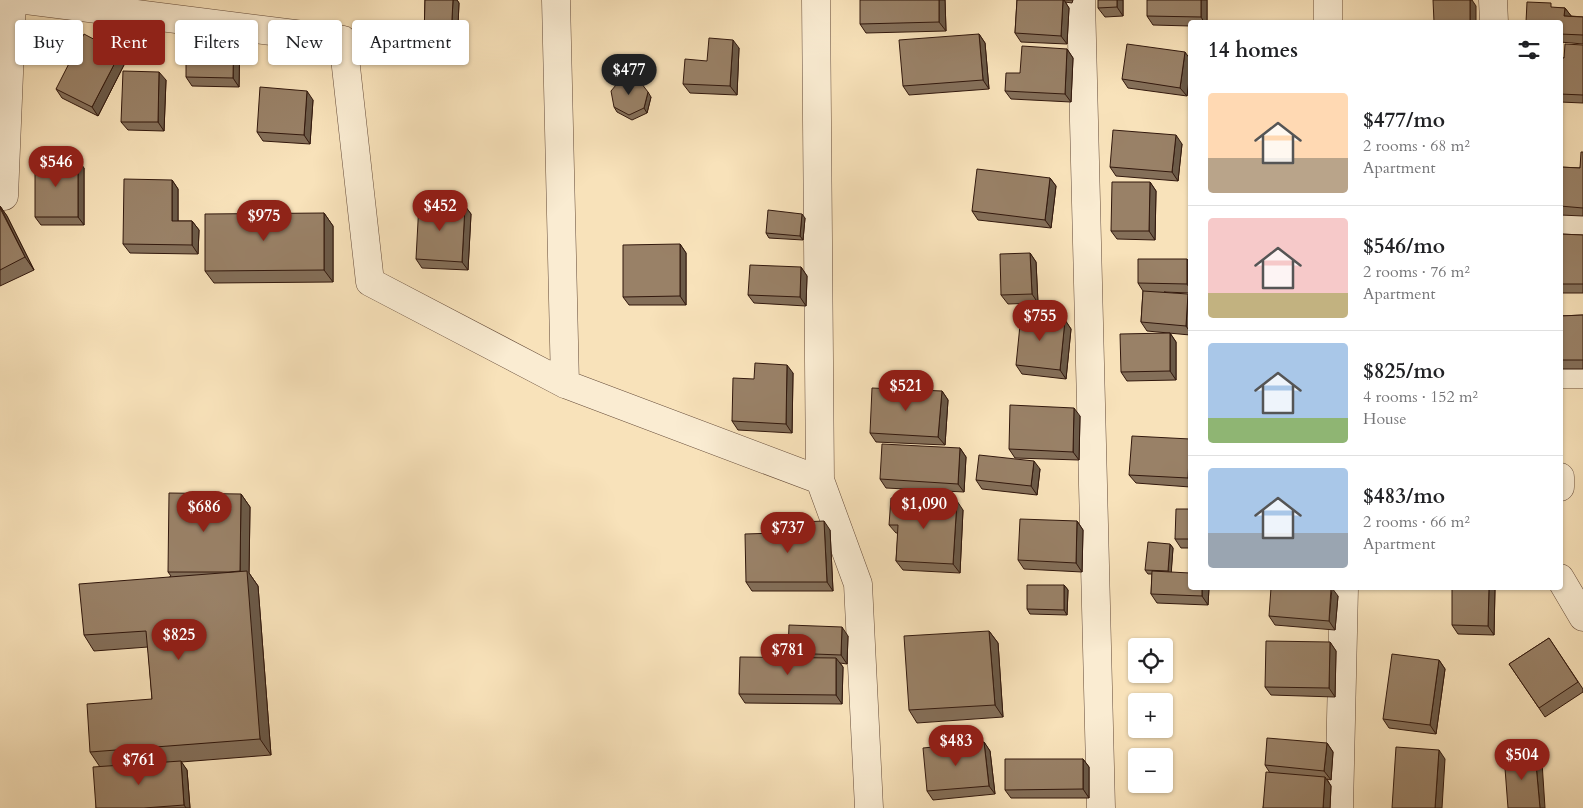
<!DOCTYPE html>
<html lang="en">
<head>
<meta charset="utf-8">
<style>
  :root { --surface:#fff; --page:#f6f6f6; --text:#202124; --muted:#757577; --line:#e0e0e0; --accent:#8f2418 }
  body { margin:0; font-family:Cardo,serif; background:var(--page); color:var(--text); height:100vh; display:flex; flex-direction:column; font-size:19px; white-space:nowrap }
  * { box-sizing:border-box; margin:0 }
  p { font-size:16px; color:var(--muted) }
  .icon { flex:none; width:28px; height:28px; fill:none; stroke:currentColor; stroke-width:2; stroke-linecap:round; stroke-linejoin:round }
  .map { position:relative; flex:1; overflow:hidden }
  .side { position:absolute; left:1188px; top:20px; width:375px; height:570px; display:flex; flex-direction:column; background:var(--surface); border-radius:5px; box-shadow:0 1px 4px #0004 }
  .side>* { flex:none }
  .hud { position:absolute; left:15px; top:20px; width:475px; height:45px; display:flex; gap:10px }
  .buttons { position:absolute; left:1128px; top:638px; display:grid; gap:10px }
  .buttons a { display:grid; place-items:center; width:45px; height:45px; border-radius:5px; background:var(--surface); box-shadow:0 1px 4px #0004; font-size:25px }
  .price { position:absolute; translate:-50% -42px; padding:0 11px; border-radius:18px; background:var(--accent); color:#fff; font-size:16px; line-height:32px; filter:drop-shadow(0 1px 2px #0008) }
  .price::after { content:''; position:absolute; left:50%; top:30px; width:15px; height:11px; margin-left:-8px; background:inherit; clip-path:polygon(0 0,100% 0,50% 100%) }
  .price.active { background:#222; color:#fff }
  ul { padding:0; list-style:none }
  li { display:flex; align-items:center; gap:15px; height:125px; padding:0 20px }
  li+li { border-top:1px solid var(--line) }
  li span { display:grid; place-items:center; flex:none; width:140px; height:100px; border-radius:5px; color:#555 }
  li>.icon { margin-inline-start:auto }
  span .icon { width:60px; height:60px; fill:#fffc; stroke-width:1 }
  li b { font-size:21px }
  h2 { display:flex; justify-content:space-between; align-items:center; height:60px; padding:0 20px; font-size:21px }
  .pill { padding:0 18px; border-radius:5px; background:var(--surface); box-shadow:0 1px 4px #0004; font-size:18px; line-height:45px }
  .pill.active { background:var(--accent); color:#fff }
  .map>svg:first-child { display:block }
</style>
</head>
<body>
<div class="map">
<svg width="1583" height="808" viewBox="0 0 1583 808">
  <rect width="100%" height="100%" fill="#f8e2ba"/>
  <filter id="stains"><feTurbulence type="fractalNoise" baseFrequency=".004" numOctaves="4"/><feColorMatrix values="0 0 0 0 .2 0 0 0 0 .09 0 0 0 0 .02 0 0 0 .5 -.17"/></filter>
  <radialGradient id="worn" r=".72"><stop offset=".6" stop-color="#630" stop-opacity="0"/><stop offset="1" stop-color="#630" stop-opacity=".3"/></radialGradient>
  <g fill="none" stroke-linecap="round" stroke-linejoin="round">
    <defs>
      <path id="minor" d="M26 0 343 40 370 282 565 384 820 480 858 584 869 808
        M556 0 565 384
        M816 0 820 480
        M1081 0 1101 808
        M1328 0V22
        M1493 0 1494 22
        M4 196 12 0
        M1560 227 1583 224
        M1560 374H1583
        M1560 477V487
        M1560 578 1583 617
        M1339 808 1344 588"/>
    </defs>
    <!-- minor casing -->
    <use href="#minor" stroke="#644a38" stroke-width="29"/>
    <!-- minor -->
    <use href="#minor" stroke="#faecd2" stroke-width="28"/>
  </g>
  <!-- wall -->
  <path fill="#846f59" stroke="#32180d" d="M425 0H457L459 3 457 47 430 46 424 37Z
    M945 0 946 31 866 33 860 24Z
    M1017 0H1073L1072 3 1065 2 1069 8 1067 44 1021 42 1015 33Z
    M1123 0V16L1105 17 1098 8Z
    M1207 0V22H1190V26L1153 25 1147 16Z
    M1554 8H1565L1571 16 1583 17V44L1560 42V22Z
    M234 25 240 33 239 87 192 86 186 77Z
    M979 34 985 43 989 89 909 95 903 86Z
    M1583 45V103L1560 102V58H1564Z
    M739 48 737 95 690 93 683 84Z
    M1067 49 1073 58 1071 102 1011 99 1005 91 1020 73Z
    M1190 59V72L1187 96 1128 88 1122 79Z
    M126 61 98 116 62 98 56 89Z
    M166 80 164 131 128 130 121 122Z
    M651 97 647 113 632 120 617 112 614 107Z
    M313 100 310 144 263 141 257 132Z
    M1182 144 1178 181 1116 176 1110 167Z
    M1583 152V216L1560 215V167L1580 168Z
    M84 168V225H41L35 217Z
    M1050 178 1056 186 1051 228 978 220 972 211Z
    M172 180 178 189V221H192L199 230 198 254 130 253 123 244Z
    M1150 182 1156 191 1155 240 1117 239 1111 231Z
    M0 206 7 216 34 270 0 286Z
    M465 206 471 214 468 270 422 268 416 259Z
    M324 213 333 226V282L214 283 205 271Z
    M805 218 803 240 769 238 766 233Z
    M1560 234 1583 235V293H1561L1560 291Z
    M680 244 686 253V305H629L623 297Z
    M1030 253 1036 262 1038 303 1008 304 1001 295Z
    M1190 263V293L1164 292 1190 297V335L1147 331 1141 322 1143 291 1138 283Z
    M801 267 807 276 806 306 754 303 748 295Z
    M1583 315V369H1560V316Z
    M1065 320 1071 329 1066 379 1022 374 1016 365Z
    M1170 333 1176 342V380L1127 381 1121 372Z
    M793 373 792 433 738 430 732 421 754 379Z
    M942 391 948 400 945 445 876 442 870 433Z
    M1080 416 1079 460 1015 458 1009 449Z
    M1190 439V487L1136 483 1129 475Z
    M960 448 966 457 964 492 886 488 880 479Z
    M1040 469 1037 495 982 489 976 480Z
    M241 494 250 507 249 573 258 586 271 755 181 762 187 770 190 808H96L100 767 90 752 152 699 148 647 94 651 84 635 171 576 168 572Z
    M1190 509V548H1181L1175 539Z
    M963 510 960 573 903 570 896 561 898 533H896L889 525Z
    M1077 521 1083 530 1082 572 1024 569 1018 560Z
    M830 530 833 591H752L746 582 777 533Z
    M1170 544 1173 548 1171 572 1190 588H1209L1208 605 1157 603 1151 594 1152 574H1148L1145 570Z
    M1064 585 1068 590 1067 615 1030 614 1027 609Z
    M1495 588 1494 635 1458 634 1452 625Z
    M1338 596 1335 630 1275 625 1269 616Z
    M989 631 998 643 1003 717 917 723 909 710Z
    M848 636 847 664 840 663 843 667 842 704 745 703 739 694 792 658 788 653Z
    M1549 638 1583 689V692L1545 717 1509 664Z
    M1330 642 1336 651 1335 697 1271 695 1265 687Z
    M1439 660 1445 669 1436 734 1389 728 1383 719Z
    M984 742 990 751 995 794 933 800 927 791Z
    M1327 743 1333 752 1331 780 1327 779 1331 786 1330 808H1263L1270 773 1265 765Z
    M1083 759 1089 767V798H1011L1005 790Z"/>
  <!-- shaded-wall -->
  <path fill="#6b5a48" stroke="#32180d" d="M453 0H457L459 3 457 47 451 38Z
    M939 0H945L946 31 939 22Z
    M1063 0H1064L1069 8 1067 44 1061 36Z
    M1117 0H1123V16L1117 7Z
    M1201 0H1207V22H1204L1201 17Z
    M1470 0H1472L1476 6V22H1470Z
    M1565 8 1572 17 1564 16Z
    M234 25 240 33 239 87 233 78Z
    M979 34 985 43 989 89 983 80Z
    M733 40 739 48 737 95 730 86Z
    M1067 49 1073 58 1071 102 1065 94Z
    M1185 52 1190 59V72L1187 96 1180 88Z
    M120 53 126 61 98 116 92 107Z
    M159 72 166 80 164 131 158 122Z
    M307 91 313 100 310 144 304 135Z
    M648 92 651 97 647 113 644 108Z
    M1176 135 1182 144 1178 181 1172 172Z
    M78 159 84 168V225L78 217Z
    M1050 178 1056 186 1051 228 1045 220Z
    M172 180 178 189V230L172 221Z
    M1150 182 1156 191 1155 240 1149 231Z
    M0 206 7 216 34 270 25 257Z
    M465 206 471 214 468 270 462 262Z
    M324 213 333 226V282L324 270Z
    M802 214 805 218 803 240 800 236Z
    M192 221 199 230 198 254 192 245Z
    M680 244 686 253V305L680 296Z
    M1030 253 1036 262 1038 303 1032 294Z
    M1187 259 1190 263V289L1187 284Z
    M801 267 807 276 806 306 800 297Z
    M1188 294 1190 297V332L1186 326Z
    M1065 320 1071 329 1066 379 1060 370Z
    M1170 333 1176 342V380L1170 371Z
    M787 365 793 373 792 433 786 424Z
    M942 391 948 400 945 445 938 437Z
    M1074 408 1080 416 1079 460 1073 452Z
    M960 448 966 457 964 492 958 484Z
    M1190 448V481L1188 478Z
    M1034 461 1040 469 1037 495 1031 486Z
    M241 494 250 507 249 573 258 586 271 755 260 739 240 572Z
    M957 501 963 510 960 573 953 564Z
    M824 521 830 530 833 591 827 582Z
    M1077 521 1083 530 1082 572 1076 563Z
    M1170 544 1173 548 1171 576 1168 571Z
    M1064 585 1068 590 1067 615 1064 610Z
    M1202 588H1209L1208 605 1202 596Z
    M1332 588 1338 596 1335 630 1329 621Z
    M1489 588H1495L1494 635 1488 626Z
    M842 627 848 636 847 664 841 655Z
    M989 631 998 643 1003 717 995 705Z
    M1330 642 1336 651 1335 697 1329 688Z
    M836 658 843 667 842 704 836 695Z
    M1439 660 1445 669 1436 734 1430 725Z
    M984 742 990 751 995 794 989 786Z
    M1327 743 1333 752 1331 780 1324 771Z
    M1439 750 1445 759 1442 808H1435Z
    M1535 753 1542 762 1545 808H1540Z
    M1083 759 1089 767V798L1083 789Z
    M181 761 187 770 190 808H186L184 805Z
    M1325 777 1331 786 1330 808H1323Z"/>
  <!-- building -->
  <path fill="#998167" stroke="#32180d" d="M425 0H453L451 38 424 37Z
    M860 0H939V22L860 24Z
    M1017 0H1063L1061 36 1015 33Z
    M1098 0H1117V7L1098 8Z
    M1147 0H1201V17L1147 16Z
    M1433 0H1470V22H1434Z
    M1527 2 1551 3V7L1565 8 1564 16 1583 17V35L1560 34V22H1526Z
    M186 23 234 25 233 78 186 77Z
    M84 34 120 53 92 107 56 89Z
    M979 34 983 80 903 86 899 40Z
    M709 38 733 40 730 86 683 84 685 59 707 61Z
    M1127 44 1185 52 1180 88 1122 79Z
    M1565 44 1583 45V95L1560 94V58H1564Z
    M1022 46 1067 49 1065 94 1005 91 1006 73H1020Z
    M123 71 159 72 158 122H121Z
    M621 79H638L648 92 644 108 629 115 614 107 611 91Z
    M260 87 307 91 304 135 257 132Z
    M1113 130 1176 135 1172 172 1110 167Z
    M1581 152H1583V208L1560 206V167L1580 168Z
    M35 159H78V217H35Z
    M977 169 1050 178 1045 220 972 211Z
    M124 179 172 180V221H192V245L123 244Z
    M1112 182H1150L1149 231H1111Z
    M419 203 465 206 462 262 416 259Z
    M0 208 25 257 0 270Z
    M768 210 802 214 800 236 766 233Z
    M324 213V270L205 271V214Z
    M1560 234 1583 235V284H1560Z
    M680 244V296L623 297V245Z
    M1030 253 1032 294 1001 295 1000 254Z
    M1138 259H1187V284L1138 283Z
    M750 265 801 267 800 297 748 295Z
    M1143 291 1188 294 1186 326 1141 322Z
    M1021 315 1065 320 1060 370 1016 365Z
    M1583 315V360H1560V316Z
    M1170 333V371L1121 372 1120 334Z
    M755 363 787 365 786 424 732 421 733 378 754 379Z
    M872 388 942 391 938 437 870 433Z
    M1010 405 1074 408 1073 452 1009 449Z
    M1132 436 1190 439 1188 478 1129 475Z
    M882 444 960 448 958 484 880 479Z
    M979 455 1034 461 1031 486 976 480Z
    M169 493 241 494 240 571 229 572H168Z
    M891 498 957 501 953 564 896 561 898 525H889Z
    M1176 509H1190V539H1175Z
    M1020 519 1077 521 1076 563 1018 560Z
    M824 521 827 582H746L745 534 777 533V523Z
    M1148 542 1170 544 1168 571 1145 570Z
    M247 571 260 739 90 752 87 704 152 699 146 631 84 635 79 584Z
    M1152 571 1190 573V588H1202V596L1151 594Z
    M1027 585H1064V610L1027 609Z
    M1271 588H1331L1329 621 1269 616Z
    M1452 588H1489L1488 626 1452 625Z
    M789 625 842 627 841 655 788 653Z
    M989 631 995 705 909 710 904 636Z
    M1549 638 1578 682 1539 708 1509 664Z
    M1266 641 1330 642 1329 688 1265 687Z
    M1392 654 1439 660 1430 725 1383 719Z
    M740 657 836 658V695L739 694Z
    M1267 738 1327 743 1324 771 1265 765Z
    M984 742 989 786 927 791 923 748Z
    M1396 747 1439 750 1435 808H1392Z
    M1535 753 1540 808H1508L1504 755Z
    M1005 759H1083V789L1005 790Z
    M181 761 184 805 144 808H96L93 767Z
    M1266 772 1325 777 1323 808H1263Z"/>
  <rect width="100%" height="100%" filter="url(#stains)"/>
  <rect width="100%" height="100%" fill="url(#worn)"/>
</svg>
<div class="buttons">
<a><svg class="icon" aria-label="locate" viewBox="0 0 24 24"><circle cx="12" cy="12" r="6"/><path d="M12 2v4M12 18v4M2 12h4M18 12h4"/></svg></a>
<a>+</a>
<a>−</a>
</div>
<b class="price active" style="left:629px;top:96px">$477</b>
<b class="price" style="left:56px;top:188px">$546</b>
<b class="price" style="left:440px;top:232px">$452</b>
<b class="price" style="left:264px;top:242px">$975</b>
<b class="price" style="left:1040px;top:342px">$755</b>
<b class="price" style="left:906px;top:412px">$521</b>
<b class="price" style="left:924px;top:530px">$1,090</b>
<b class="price" style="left:204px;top:533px">$686</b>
<b class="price" style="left:788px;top:554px">$737</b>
<b class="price" style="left:179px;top:661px">$825</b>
<b class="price" style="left:788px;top:676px">$781</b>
<b class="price" style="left:956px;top:767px">$483</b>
<b class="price" style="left:1522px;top:781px">$504</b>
<b class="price" style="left:139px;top:786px">$761</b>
<div class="hud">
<a class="pill">Buy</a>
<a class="pill active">Rent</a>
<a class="pill">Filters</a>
<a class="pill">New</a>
<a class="pill">Apartment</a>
</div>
<section class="side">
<h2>14 homes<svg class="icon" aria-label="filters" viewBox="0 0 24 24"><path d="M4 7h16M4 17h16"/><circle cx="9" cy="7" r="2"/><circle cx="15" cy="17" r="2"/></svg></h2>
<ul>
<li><span style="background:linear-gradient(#ffd9b3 65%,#b9a48a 0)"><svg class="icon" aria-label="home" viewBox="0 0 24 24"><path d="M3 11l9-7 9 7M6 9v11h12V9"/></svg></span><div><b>$477/mo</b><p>2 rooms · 68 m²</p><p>Apartment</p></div></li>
<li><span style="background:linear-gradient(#f6c9c9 75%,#c2b280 0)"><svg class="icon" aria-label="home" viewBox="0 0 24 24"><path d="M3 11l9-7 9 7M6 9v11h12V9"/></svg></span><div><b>$546/mo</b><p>2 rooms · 76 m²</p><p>Apartment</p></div></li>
<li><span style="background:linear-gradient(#a9c7e8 75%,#8fb573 0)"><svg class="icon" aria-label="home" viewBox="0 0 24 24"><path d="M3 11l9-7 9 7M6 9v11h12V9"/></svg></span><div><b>$825/mo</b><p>4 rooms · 152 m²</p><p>House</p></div></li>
<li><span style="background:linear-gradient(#a9c7e8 65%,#9aa5b1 0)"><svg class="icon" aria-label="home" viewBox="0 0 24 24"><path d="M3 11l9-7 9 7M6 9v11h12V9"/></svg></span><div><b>$483/mo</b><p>2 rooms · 66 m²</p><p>Apartment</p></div></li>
</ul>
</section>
</div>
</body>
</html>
